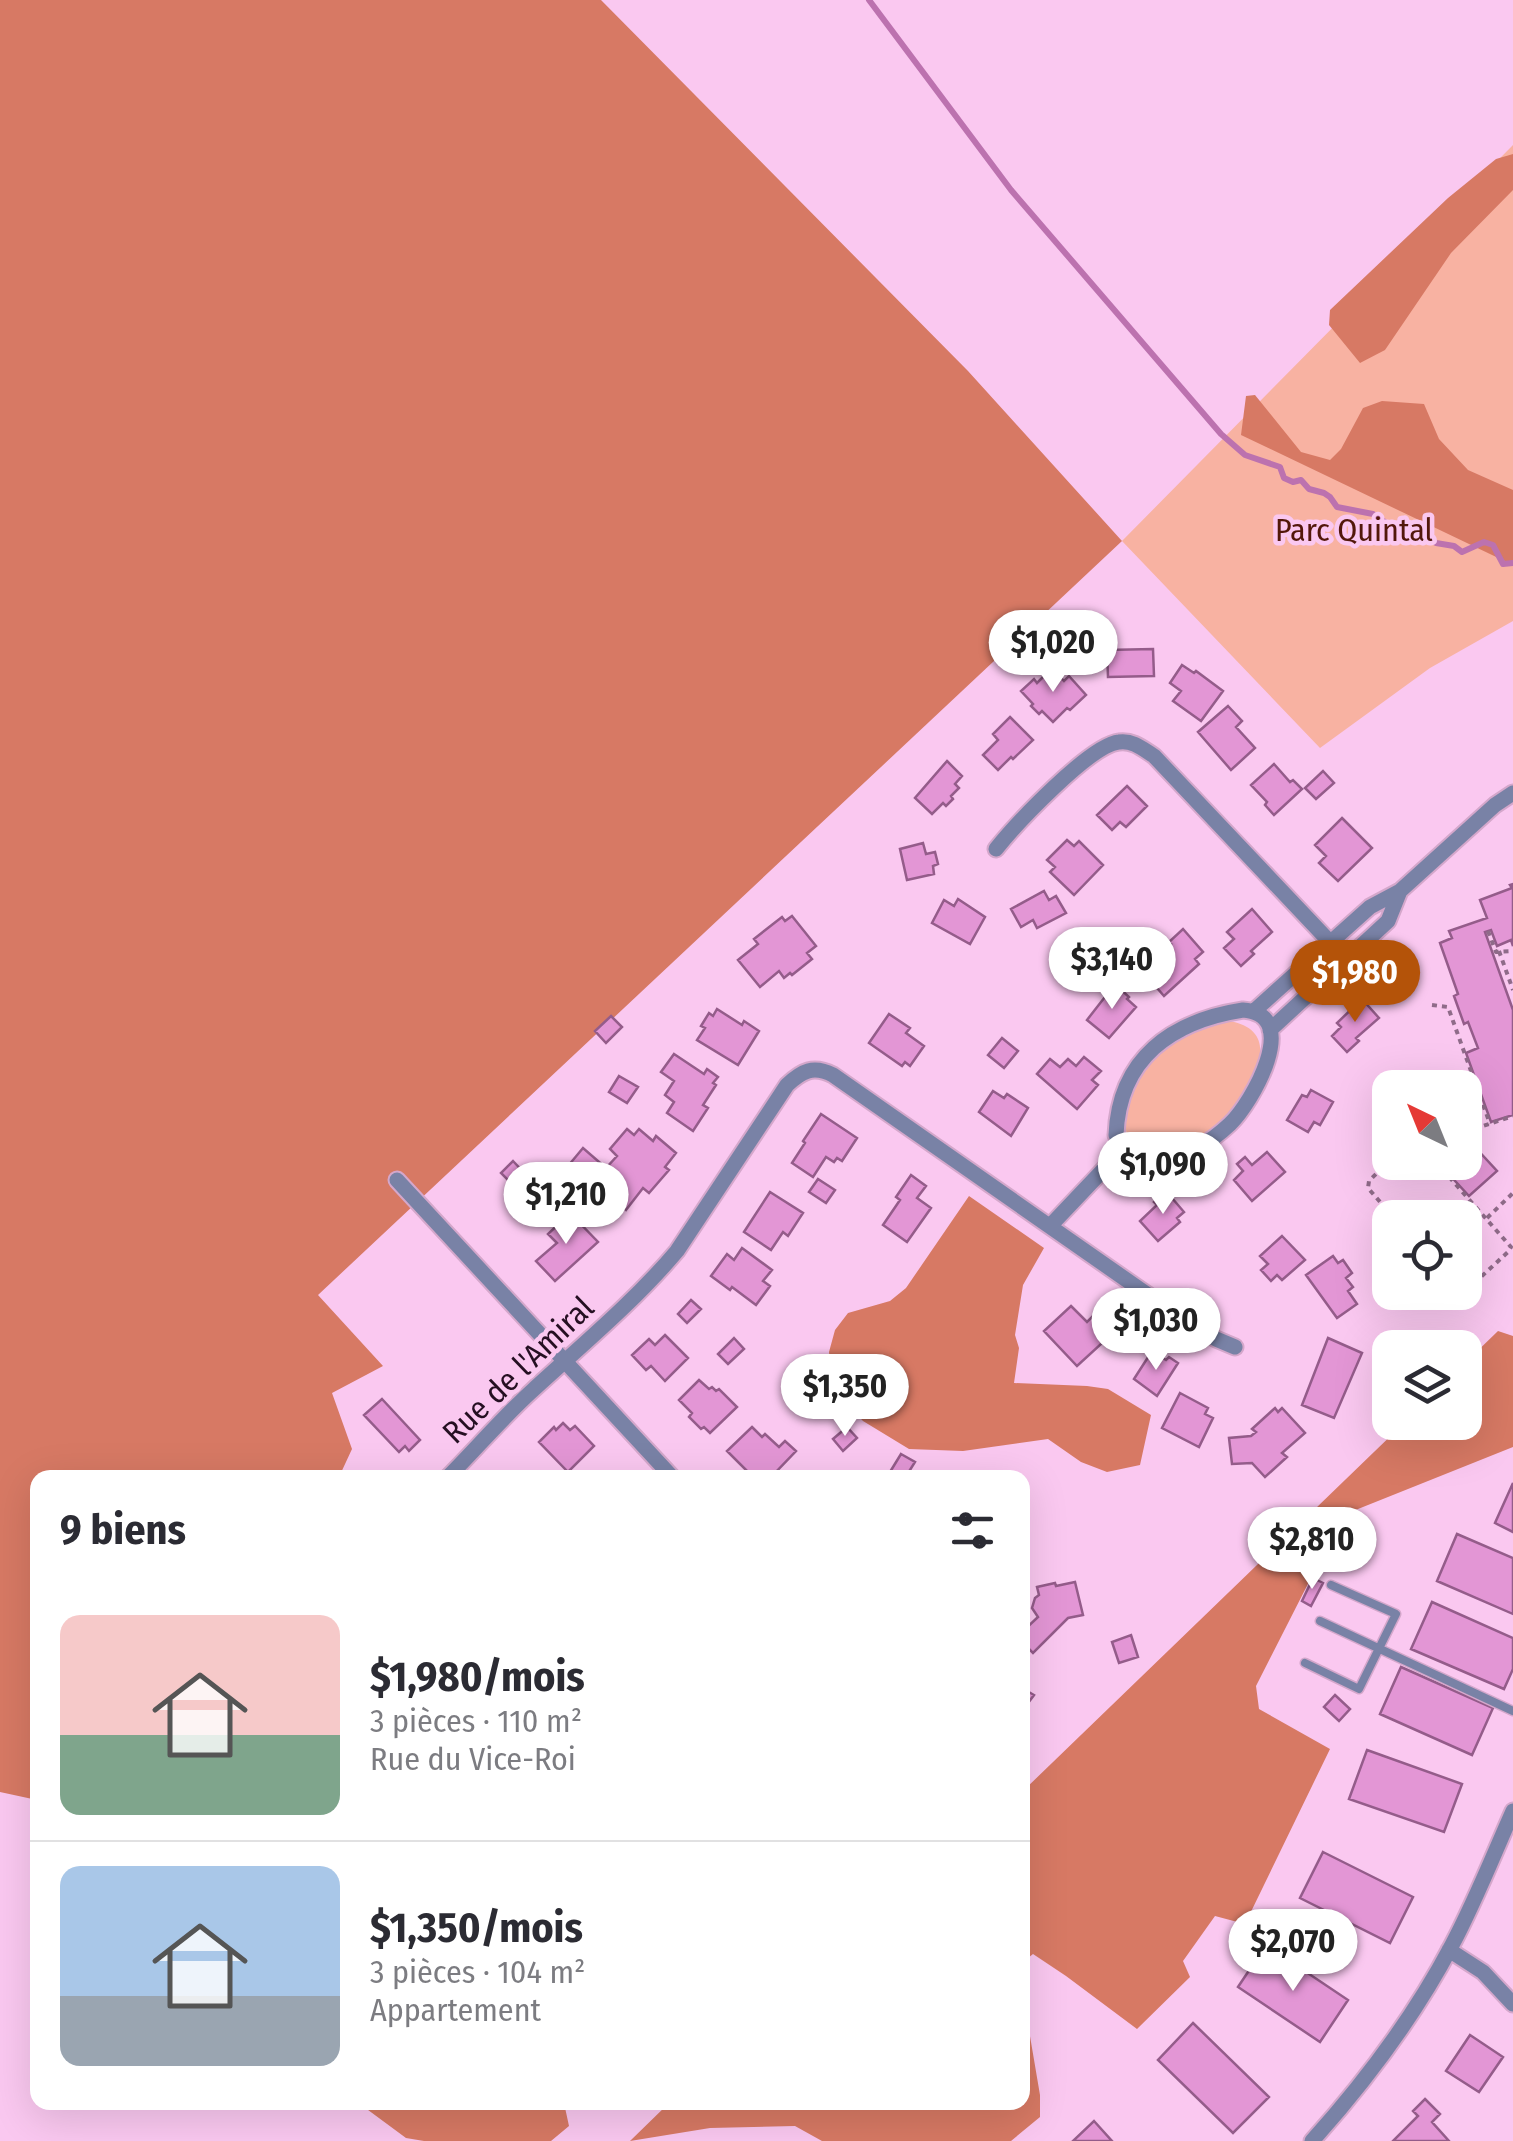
<!DOCTYPE html>
<html lang="fr">
<head>
<meta charset="utf-8">
<style>
  :root { --surface:#fff; --page:#f7f7f7; --text:#2b2b33; --muted:#7c7c81; --line:#e1e1e2; --accent:#b45309 }
  body { margin:0; font-family:"Fira Sans Condensed",sans-serif; background:var(--page); color:var(--text); height:100vh; display:flex; flex-direction:column; font-size:38px; white-space:nowrap }
  * { box-sizing:border-box; margin:0 }
  p { font-size:32px; color:var(--muted) }
  .icon { flex:none; width:55px; height:55px; fill:none; stroke:currentColor; stroke-width:2; stroke-linecap:round; stroke-linejoin:round }
  .map { position:relative; flex:1; overflow:hidden }
  .side { position:absolute; left:30px; top:1470px; width:1000px; height:640px; display:flex; flex-direction:column; background:var(--surface); border-radius:20px; box-shadow:0 10px 40px #0002 }
  .side>* { flex:none }
  .needle { width:65px; rotate:317deg }
  .buttons { position:absolute; left:1372px; top:1070px; display:grid; gap:20px }
  .buttons a { display:grid; place-items:center; width:110px; height:110px; border-radius:20px; background:var(--surface); box-shadow:0 10px 40px #0002; font-size:50px }
  .price { position:absolute; translate:-50% -85px; padding:0 22px; border-radius:35px; background:#fff; color:#222; font-size:32px; line-height:65px; filter:drop-shadow(0 2px 5px #0008) }
  .price::after { content:''; position:absolute; left:50%; top:60px; width:30px; height:22px; margin-left:-15px; background:inherit; clip-path:polygon(0 0,100% 0,50% 100%) }
  .price.current { background:var(--accent); color:#fff }
  ul { padding:0; list-style:none }
  li { display:flex; align-items:center; gap:30px; height:250px; padding:0 30px }
  li+li { border-top:2px solid var(--line) }
  li span { display:grid; place-items:center; flex:none; width:280px; height:200px; border-radius:20px; color:#555 }
  li>.icon { margin-inline-start:auto }
  span .icon { width:120px; height:120px; fill:#fffc; stroke-width:1 }
  li b { font-size:42px }
  h2 { display:flex; justify-content:space-between; align-items:center; height:120px; padding:0 30px; font-size:42px }
  .map>svg:first-child { display:block }
</style>
</head>
<body>
<div class="map">
<svg width="1513" height="2141" viewBox="0 0 1513 2141">
  <rect width="100%" height="100%" fill="#fac8f0"/>
  <!-- green -->
  <path fill="#f8b2a2" d="M1513 145V621L1430 668 1320 748 1122 541Z
    M1229 1021C1294 1032 1242 1104 1215 1127 1202 1139 1185 1147 1167 1150 1100 1164 1129 1086 1154 1059 1174 1038 1201 1028 1229 1021Z"/>
  <!-- forest -->
  <path fill="#d77964" d="M0 0H601L968 371 1122 541 318 1295 383 1366 332 1393 352 1449 339 1477 38 1478 37 1800 0 1792Z
    M1513 154V190L1451 253 1385 350 1360 363 1329 325 1330 310 1448 198 1496 159Z
    M1255 395 1301 452 1330 460 1341 449 1363 408 1382 401 1424 404 1439 439 1468 470 1513 490V565L1241 435 1246 396Z
    M969 1196 1044 1248 1023 1285 1015 1335 1019 1348 1014 1383 1087 1386 1108 1389 1151 1415 1140 1465 1107 1472 1081 1462 1048 1439 963 1451 909 1449 863 1421 833 1390 829 1352 835 1330 848 1313 890 1301 906 1288Z
    M1498 1331 1513 1336V1447L1343 1515 1256 1686 1259 1709 1330 1749 1245 1924 1215 1916 1183 1961 1190 1977 1137 2029 1066 1976 1033 1954 1023 1962V1791L1404 1423 1465 1422V1363Z
    M1023 1995 1040 2095V2117L1011 2141H822L795 2126 710 2128 630 2141 669 2103 1022 2102Z
    M362 2103H564L569 2126 551 2141H424L406 2138 364 2107Z"/>
  <g fill="none" stroke-linecap="round" stroke-linejoin="round">
    <!-- stream -->
    <path stroke="#bc72af" stroke-width="6" d="M869 0 1011 190 1221 434 1245 455 1280 467 1284 478 1293 482 1301 480 1309 489 1324 493 1330 497 1337 507 1373 514 1401 533 1424 535 1436 543 1454 546 1462 552 1484 542 1493 545 1503 564 1513 563"/>
  </g>
  <!-- building -->
  <path fill="#e396d5" stroke="#945c8a" stroke-width="2.5" d="M1153 649 1154 676 1108 677 1107 650Z
    M1182 665 1194 673 1196 671 1223 691 1201 721 1173 701 1181 691 1170 683Z
    M1052 668 1064 681 1069 676 1086 695 1070 710 1067 708 1053 722 1042 711 1039 714 1031 706 1033 704 1021 691 1034 679 1037 683Z
    M1228 706 1242 721 1236 727 1255 748 1231 770 1198 732Z
    M1010 717 1033 740 1013 759 1011 757 998 770 983 755 998 740 993 734Z
    M947 761 962 776 955 784 959 788 951 796 953 799 946 806 943 803 932 814 915 798Z
    M1274 764 1290 782 1293 780 1302 789 1274 815 1265 805 1267 802 1251 785Z
    M1323 771 1334 783 1316 799 1305 788Z
    M1127 786 1147 806 1126 827 1120 822 1112 830 1097 815Z
    M1342 818 1372 848 1338 881 1319 863 1326 856 1315 845Z
    M1067 840 1074 846 1079 841 1103 865 1074 895 1050 872 1055 867 1047 860Z
    M923 843 926 854 935 852 938 864 933 866 934 874 907 880 900 849Z
    M1513 884V946L1511 940 1497 946 1491 930 1485 932 1513 1010V1115L1491 1122 1466 1053 1478 1048 1468 1022 1464 1024 1454 996 1458 994 1440 943 1452 938 1449 931 1487 918 1480 900 1512 888 1510 885Z
    M1044 891 1049 900 1056 896 1066 913 1037 928 1033 920 1021 927 1011 909Z
    M958 899 985 917 970 944 932 923 944 900 954 906Z
    M1252 909 1272 932 1251 951 1254 954 1241 966 1224 948 1234 939 1227 932Z
    M792 916 816 946 807 953 812 959 792 975 790 973 784 978 779 971 760 987 738 960 758 944 754 939 782 917 785 921Z
    M1183 929 1203 952 1195 959 1199 964 1164 996 1144 973 1155 964 1153 961 1171 944 1169 942Z
    M1115 984 1129 997 1127 999 1136 1007 1109 1038 1087 1020Z
    M1362 999 1379 1018 1356 1038 1359 1041 1347 1052 1332 1036 1341 1027 1337 1023Z
    M717 1009 742 1025 744 1021 759 1031 738 1065 697 1040 705 1028 701 1026 709 1013 713 1016Z
    M889 1014 910 1028 906 1033 924 1046 910 1066 905 1062 902 1066 869 1043Z
    M611 1016 622 1027 606 1043 595 1031Z
    M1002 1038 1018 1051 1004 1068 988 1055Z
    M674 1054 704 1074 707 1069 718 1077 713 1083 716 1085 703 1105 708 1108 693 1131 667 1113 674 1102 665 1095 674 1081 661 1072Z
    M1084 1057 1101 1071 1092 1080 1098 1085 1077 1109 1037 1074 1050 1059 1060 1067 1068 1059 1076 1066Z
    M619 1076 638 1087 627 1103 609 1092Z
    M1311 1090 1333 1102 1320 1125 1314 1122 1308 1132 1287 1120 1302 1095 1307 1097Z
    M993 1091 1004 1098 1007 1094 1028 1108 1011 1136 979 1112Z
    M821 1114 857 1138 842 1161 837 1158 834 1162 826 1157 813 1177 792 1163 805 1143 803 1141Z
    M627 1129 634 1135 639 1129 653 1141 656 1136 676 1153 665 1167 669 1170 649 1193 643 1188 626 1210 605 1192 603 1195 568 1166 583 1148 606 1168 617 1156 610 1149Z
    M1474 1146 1497 1171 1469 1196 1446 1171 1456 1162H1465V1154Z
    M1267 1152 1285 1172 1252 1201 1234 1180 1243 1171 1237 1164 1245 1157 1252 1165Z
    M513 1161 528 1177 516 1188 501 1173Z
    M911 1175 926 1186 917 1198 931 1208 907 1242 883 1225 900 1200 896 1197Z
    M818 1179 835 1190 826 1203 809 1192Z
    M1166 1191 1184 1212 1177 1218 1180 1222 1158 1241 1140 1221 1157 1205 1154 1202Z
    M770 1192 803 1213 788 1236 783 1232 771 1250 744 1232Z
    M570 1213 598 1242 555 1281 536 1261 557 1243 548 1234Z
    M1282 1236 1305 1260 1282 1280 1277 1275 1271 1281 1261 1270 1268 1264 1260 1256Z
    M742 1248 772 1270 763 1281 770 1286 756 1305 732 1287 730 1290 711 1276 727 1254 734 1260Z
    M1333 1256 1338 1263 1343 1260 1352 1273 1346 1278 1353 1287 1348 1291 1357 1304 1337 1318 1306 1275Z
    M691 1300 701 1309 687 1323 678 1314Z
    M1071 1306 1087 1322 1094 1315 1112 1334 1077 1366 1044 1331Z
    M665 1335 688 1358 665 1381 651 1366 646 1370 632 1355 649 1339 655 1345Z
    M734 1338 744 1349 728 1364 718 1354Z
    M1328 1338 1362 1353 1334 1418 1302 1405Z
    M1152 1351 1166 1360 1169 1357 1178 1363 1157 1396 1134 1379Z
    M699 1380 709 1389 712 1387 716 1391 719 1389 737 1407 710 1433 704 1427 701 1429 689 1417 692 1413 679 1400Z
    M1180 1393 1208 1408 1205 1414 1213 1418 1199 1447 1162 1428Z
    M382 1399 420 1440 409 1451 405 1446 399 1452 364 1415Z
    M1275 1408 1278 1412 1282 1408 1305 1433 1282 1453 1287 1457 1265 1477 1252 1463 1232 1464 1229 1438 1251 1436 1256 1432 1252 1429Z
    M563 1423 570 1430 575 1426 594 1446 568 1472 539 1442 554 1427 556 1430Z
    M752 1427 762 1437 765 1434 779 1447 785 1441 796 1451 771 1477 767 1474 763 1478H754L727 1451Z
    M847 1427 857 1438 843 1451 833 1439Z
    M901 1454 915 1462 905 1478H899L890 1472Z
    M1513 1483V1532L1495 1523Z
    M1457 1534 1513 1558V1614L1437 1581Z
    M1313 1578 1323 1583 1311 1606 1302 1601Z
    M1075 1582 1083 1615 1068 1618 1033 1653 1022 1642V1632L1038 1617 1032 1608 1035 1598 1039 1595 1037 1587 1055 1583 1056 1586Z
    M1432 1602 1513 1638V1669L1504 1689 1411 1649Z
    M1131 1635 1138 1657 1119 1663 1112 1642Z
    M1401 1667 1493 1708 1472 1755 1380 1714Z
    M1022 1688 1034 1695 1022 1711Z
    M1335 1695 1350 1709 1339 1721 1324 1707Z
    M1367 1750 1462 1784 1444 1832 1349 1799Z
    M1323 1852 1413 1897 1390 1943 1300 1898Z
    M1266 1945 1348 2000 1320 2042 1238 1987Z
    M1193 2023 1269 2097 1233 2133 1158 2060Z
    M1470 2035 1503 2057 1479 2092 1446 2071Z
    M1425 2099 1440 2114 1432 2122 1449 2141H1393L1418 2116 1413 2111Z
    M1094 2121 1112 2141H1073Z"/>
  <g fill="none" stroke-linecap="round" stroke-linejoin="round">
    <defs>
      <path id="service" d="M1320 1621 1513 1711
        M1305 1663 1359 1689 1396 1614 1331 1585"/>
      <path id="minor" d="M996 849C1016 824 1090 745 1119 742 1133 740 1143 749 1154 756L1346 959
        M1243 1010C1303 1014 1252 1103 1230 1124 1213 1140 1191 1154 1169 1158 1143 1163 1130 1158 1116 1135 1119 1058 1172 1021 1243 1010Z
        M1254 1011 1370 907 1400 891 1495 805 1513 793
        M1270 1030 1388 921 1400 891
        M397 1180 673 1478
        M1051 1225 1124 1148
        M447 1478C476 1449 503 1417 533 1390 582 1345 634 1302 677 1251L787 1085C802 1071 813 1065 833 1075L1191 1325 1216 1339 1235 1347
        M1449 1950 1483 1972 1513 2004
        M1312 2141C1366 2081 1414 2017 1452 1945 1475 1902 1493 1856 1513 1811"/>
    </defs>
    <!-- service casing -->
    <use href="#service" stroke="#d4a7cb" stroke-width="11"/>
    <!-- minor casing -->
    <use href="#minor" stroke="#d4a7cb" stroke-width="19"/>
    <!-- path -->
    <path stroke="#8f6b89" stroke-width="4" stroke-dasharray="5 5" stroke-linecap="butt" d="M1488 931 1496 952 1513 951
      M1499 951 1513 990
      M1432 1005 1448 1007 1490 1124
      M1465 1132 1513 1116
      M1390 1160 1369 1181 1368 1188 1394 1218
      M1436 1162 1511 1247 1508 1252 1470 1287 1465 1289
      M1487 1218 1513 1193"/>
    <!-- service -->
    <use href="#service" stroke="#7982a6" stroke-width="8"/>
    <!-- minor -->
    <use href="#minor" stroke="#7982a6" stroke-width="15"/>
  </g>
  <g text-anchor="middle" stroke-width="9" stroke-linejoin="round" paint-order="stroke">
    <!-- park labels -->
    <g font-size="32" fill="#52170a" stroke="#fac8f0">
      <text x="1354" y="541">Parc Quintal</text>
    </g>
    <!-- street labels -->
    <g font-size="32" fill="#250f22" stroke="#fac8f0">
      <text transform="translate(518 1370) rotate(-44)" y="11">Rue de l'Amiral</text>
    </g>
  </g>
</svg>
<div class="buttons">
<a><svg class="needle" viewBox="-14 -14 28 28"><path d="M0-13l5 13h-10z" fill="#e53935"/><path d="M0 13l5-13h-10z" fill="#7c7c81"/></svg></a>
<a><svg class="icon" aria-label="locate" viewBox="0 0 24 24"><circle cx="12" cy="12" r="6"/><path d="M12 2v4M12 18v4M2 12h4M18 12h4"/></svg></a>
<a><svg class="icon" aria-label="layers" viewBox="0 0 24 24"><path d="M12 4l9 5-9 5-9-5zM3 14l9 5 9-5"/></svg></a>
</div>
<b class="price" style="left:1053px;top:695px">$1,020</b>
<b class="price" style="left:1112px;top:1012px">$3,140</b>
<b class="price current" style="left:1355px;top:1025px">$1,980</b>
<b class="price" style="left:1163px;top:1217px">$1,090</b>
<b class="price" style="left:566px;top:1247px">$1,210</b>
<b class="price" style="left:1156px;top:1373px">$1,030</b>
<b class="price" style="left:845px;top:1439px">$1,350</b>
<b class="price" style="left:1312px;top:1592px">$2,810</b>
<b class="price" style="left:1293px;top:1994px">$2,070</b>
<section class="side">
<h2>9 biens<svg class="icon" aria-label="filters" viewBox="0 0 24 24"><path d="M4 7h16M4 17h16"/><circle cx="9" cy="7" r="2"/><circle cx="15" cy="17" r="2"/></svg></h2>
<ul>
<li><span style="background:linear-gradient(#f6c9c9 60%,#7fa58c 0)"><svg class="icon" aria-label="home" viewBox="0 0 24 24"><path d="M3 11l9-7 9 7M6 9v11h12V9"/></svg></span><div><b>$1,980/mois</b><p>3 pièces · 110 m²</p><p>Rue du Vice-Roi</p></div></li>
<li><span style="background:linear-gradient(#a9c7e8 65%,#9aa5b1 0)"><svg class="icon" aria-label="home" viewBox="0 0 24 24"><path d="M3 11l9-7 9 7M6 9v11h12V9"/></svg></span><div><b>$1,350/mois</b><p>3 pièces · 104 m²</p><p>Appartement</p></div></li>
</ul>
</section>
</div>
</body>
</html>
